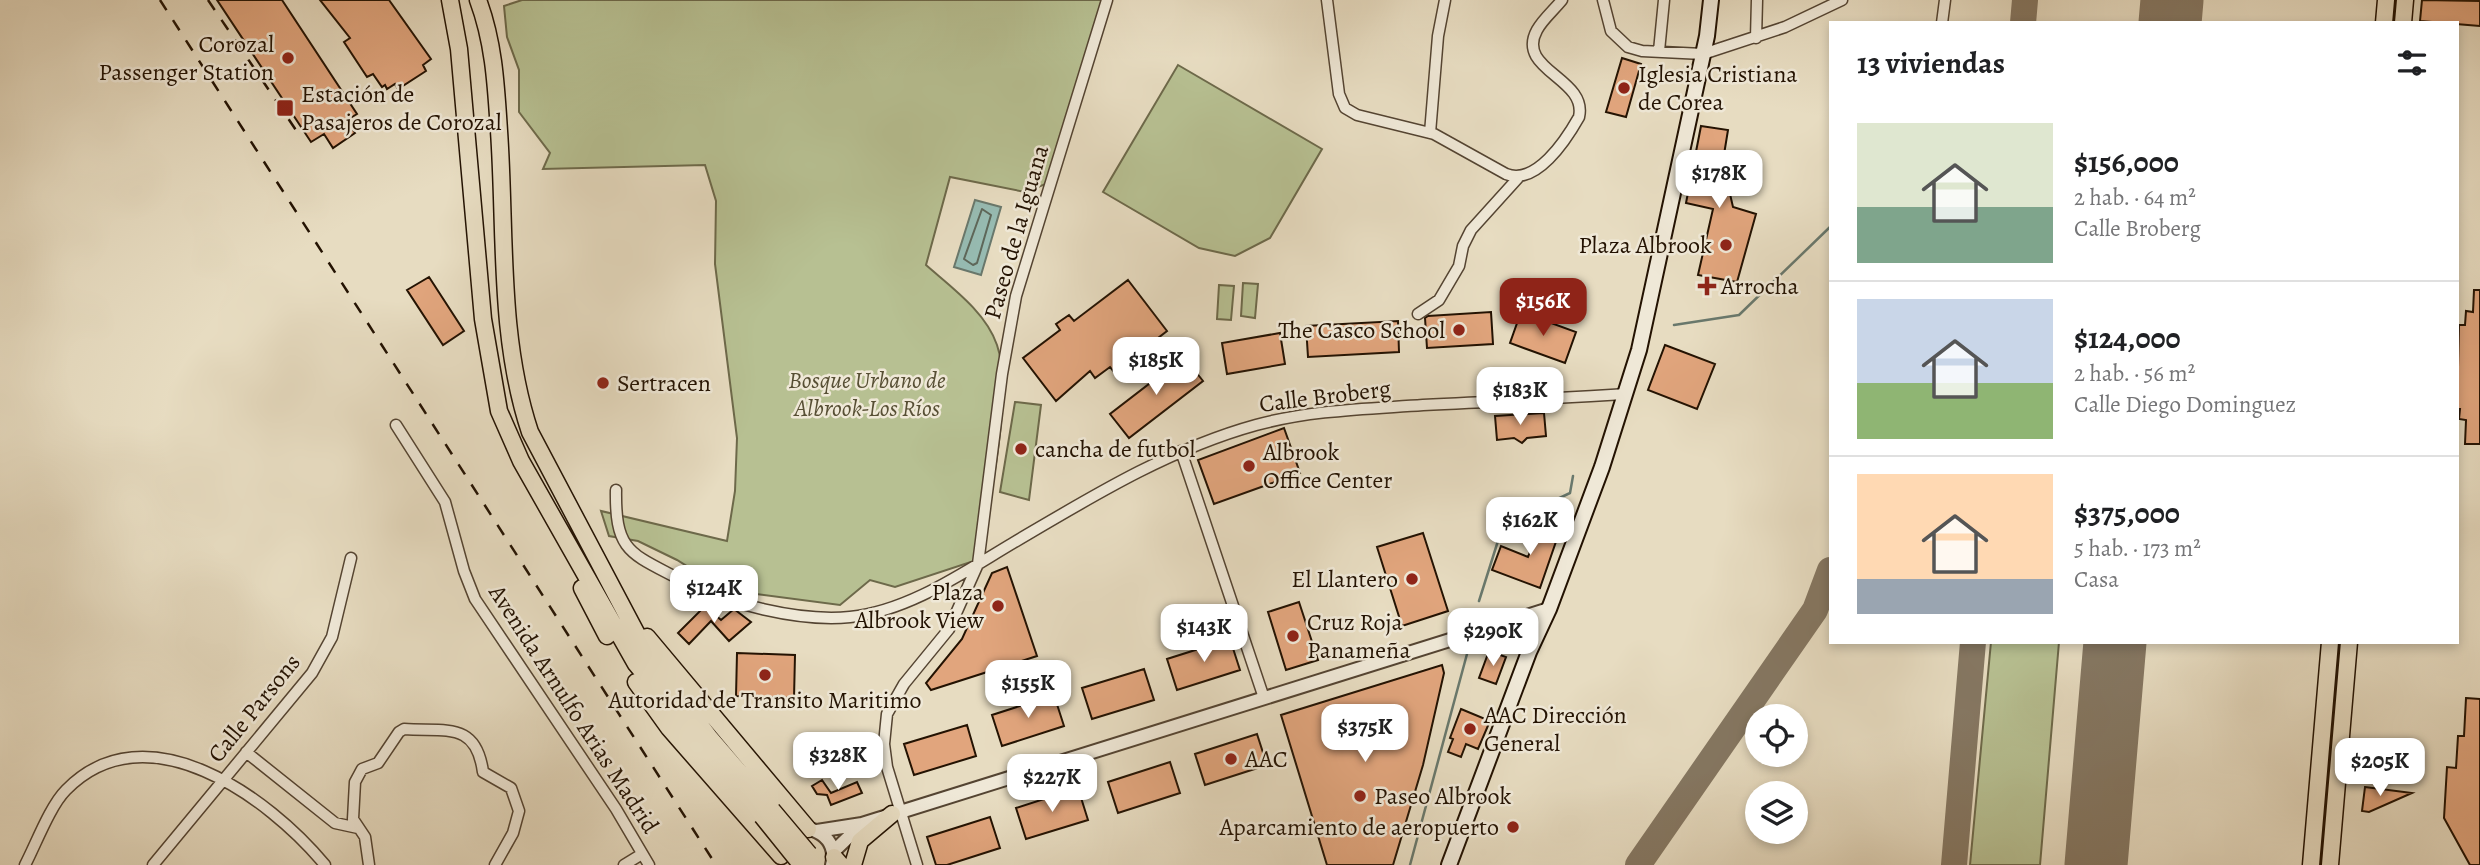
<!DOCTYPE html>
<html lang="es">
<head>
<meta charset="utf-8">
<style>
  :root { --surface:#fff; --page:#f6f6f6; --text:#202124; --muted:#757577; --line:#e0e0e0; --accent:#8f2418 }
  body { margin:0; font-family:Alegreya,serif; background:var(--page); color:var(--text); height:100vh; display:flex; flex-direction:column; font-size:26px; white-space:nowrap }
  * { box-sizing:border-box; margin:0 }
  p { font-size:23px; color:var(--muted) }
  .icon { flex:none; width:38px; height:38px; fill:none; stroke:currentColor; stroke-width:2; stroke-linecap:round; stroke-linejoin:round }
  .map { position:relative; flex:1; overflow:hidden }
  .side { position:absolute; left:1829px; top:21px; width:630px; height:623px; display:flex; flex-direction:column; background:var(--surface); border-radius:0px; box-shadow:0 4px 10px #0003 }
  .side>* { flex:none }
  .fabs { position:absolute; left:1745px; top:704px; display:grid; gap:14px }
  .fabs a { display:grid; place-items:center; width:63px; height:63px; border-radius:50%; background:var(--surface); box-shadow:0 4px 10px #0003; font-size:35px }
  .price { position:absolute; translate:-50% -60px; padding:0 16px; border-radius:14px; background:#fff; color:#222; font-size:23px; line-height:46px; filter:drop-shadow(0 2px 4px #0008) }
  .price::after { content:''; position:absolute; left:50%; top:42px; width:21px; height:16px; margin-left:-10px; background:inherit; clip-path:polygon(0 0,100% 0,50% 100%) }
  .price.current { background:var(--accent); color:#fff }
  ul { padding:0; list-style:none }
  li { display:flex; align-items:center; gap:21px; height:175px; padding:0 28px }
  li+li { border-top:2px solid var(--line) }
  li span { display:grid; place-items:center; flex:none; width:196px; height:140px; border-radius:0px; color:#555 }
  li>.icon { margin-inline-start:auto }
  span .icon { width:84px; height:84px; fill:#fffc; stroke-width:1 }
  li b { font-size:30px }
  h2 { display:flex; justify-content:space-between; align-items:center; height:84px; padding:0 28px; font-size:30px }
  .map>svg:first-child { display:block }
</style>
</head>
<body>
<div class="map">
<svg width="2480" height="865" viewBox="0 0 2480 865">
  <rect width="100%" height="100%" fill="#e7dcc1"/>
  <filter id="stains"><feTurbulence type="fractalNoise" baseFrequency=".00286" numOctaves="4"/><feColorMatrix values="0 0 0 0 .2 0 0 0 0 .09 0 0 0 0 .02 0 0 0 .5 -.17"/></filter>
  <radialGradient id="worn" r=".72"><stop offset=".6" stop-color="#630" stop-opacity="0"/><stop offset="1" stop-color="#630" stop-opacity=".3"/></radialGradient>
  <!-- green -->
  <path fill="#b7c092" stroke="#6d694a" stroke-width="2" d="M522 0H1104L1051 182 1025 192 950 177 926 265C951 287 986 312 997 345 1014 394 988 506 980 559L895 587 870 580 840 605 725 590 677 560 638 541 609 536 601 511 727 541 735 491 737 438 715 264 716 201 705 165 543 169 550 153 519 112V70L507 37 504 6Z
    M1178 65 1322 149 1270 238 1235 256 1199 248 1103 192Z
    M1243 283 1258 284 1255 318 1241 316Z
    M1219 285 1234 286 1231 320 1217 319Z
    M1015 402 1041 405 1029 500 1000 492Z
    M1991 642H2059L2040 865H1970Z"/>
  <!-- water -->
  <path fill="#97bcb3" stroke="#69786c" stroke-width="2" d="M975 200 1001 207 981 275 954 267Z"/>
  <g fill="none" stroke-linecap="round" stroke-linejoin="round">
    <!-- shore -->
    <path stroke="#5d675a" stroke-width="2" d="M982 209 991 215 977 263 973 265 964 259Z"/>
    <!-- stream -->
    <path stroke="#69786c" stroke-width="2.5" d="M1674 325 1739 315 1830 227
      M1479 601 1503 525 1570 493 1573 476
      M1410 865 1467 654"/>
    <!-- taxiway -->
    <path stroke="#857762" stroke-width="26" d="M2023 23 2025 0
      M1638 865 1815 610 1830 570
      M1954 865 1973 642"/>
    <!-- runway -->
    <path stroke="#857762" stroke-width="63" d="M2170 23 2172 0
      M2096 865 2115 642"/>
  </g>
  <!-- building -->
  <path fill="#e1a57d" stroke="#231202" stroke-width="2" d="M217 0H282L357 114 347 120 355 133 333 148 324 134 311 142Z
    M320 0H389L431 59 423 65 426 71 398 89 395 84 387 89 385 85 382 87 373 74 367 77 344 42 350 38Z
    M2422 0 2480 1V26L2420 21Z
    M1622 58 1641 64 1626 117 1606 112Z
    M1701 126 1728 130 1720 179 1727 181 1733 207 1756 214 1737 282 1698 275 1713 209 1686 203Z
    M429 277 464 331 443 345 407 290Z
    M1128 280 1167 331 1114 372 1110 367 1095 378 1090 371 1056 401 1023 358 1060 330 1056 324 1069 315 1074 321Z
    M2474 290H2480V444H2465L2466 420 2459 419 2460 409H2457L2459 325H2465L2466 311 2473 312Z
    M1491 312 1493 344 1427 348 1425 318 1428 316Z
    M1521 312 1576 332 1565 363 1510 343Z
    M1398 321 1399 352 1308 357 1306 326Z
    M1280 333 1285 364 1227 374 1222 343Z
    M1665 345 1715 364 1697 409 1648 390Z
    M1184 357 1203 381 1129 438 1110 414Z
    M1544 413 1546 436 1527 438 1522 443 1514 438 1497 440 1495 416Z
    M1284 428 1300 473 1214 504 1198 460Z
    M1542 520 1561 527 1540 588 1492 570 1501 546 1528 557Z
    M1423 533 1448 611 1402 626 1377 547Z
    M1007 567 1037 656 931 690 926 683 962 639 992 573Z
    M1299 602 1318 660 1286 670 1268 612Z
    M705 606 721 620 734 609 751 622 729 641 711 621 689 644 678 633Z
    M1230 639 1240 670 1177 690 1167 659Z
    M1489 651 1506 657 1496 684 1479 678Z
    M737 653 795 655 794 698 736 696Z
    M1442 665 1444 673 1423 765 1393 865H1327L1281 715Z
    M1144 669 1154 700 1092 719 1082 688Z
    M1054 695 1064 726 1002 746 992 715Z
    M2466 698 2480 699V865H2470L2444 818 2447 767 2456 768 2458 736H2464Z
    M1461 709 1490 721 1478 749 1466 744 1461 757 1448 752 1453 739 1450 738Z
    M967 725 976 756 914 775 904 744Z
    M1257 734 1267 765 1205 785 1195 754Z
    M1170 762 1180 793 1118 813 1108 782Z
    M822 780 831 793 857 782 862 793 831 805 827 795 817 794 812 786Z
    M2365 787 2412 793 2369 812 2362 811Z
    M1078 788 1088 820 1026 839 1016 808Z
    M990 817 1000 848 947 865H936L927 837Z"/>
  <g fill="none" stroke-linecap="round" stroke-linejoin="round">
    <defs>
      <path id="minor" d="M1327 0 1339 94 1345 108 1357 115 1434 134 1506 174C1536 186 1566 140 1579 117 1588 78 1515 70 1537 30 1543 19 1554 10 1562 0
        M1603 0 1611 31 1628 47 1642 51 1703 54 1785 27 1842 0
        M1942 23 1945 0
        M1756 38 1757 0
        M1659 51 1664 0
        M1430 133 1438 36 1445 0
        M1418 314 1439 300 1459 266 1463 246 1471 230 1518 178
        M396 425 445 502 464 571 475 599 616 809 649 865
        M1181 451 1264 698
        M616 490C615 552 630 553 681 580 727 604 799 622 850 617 909 611 964 572 1013 543 1091 497 1169 449 1256 425 1311 410 1367 409 1423 405 1491 402 1558 398 1626 394
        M246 752 335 823 358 828
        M25 865C36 844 50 806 66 790 146 708 269 797 325 865
        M153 865 312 673 332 637 351 558
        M369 865 365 837 353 819 355 782 362 769 378 763 399 732 404 729C446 732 476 721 483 772L511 788 519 811 513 833 495 865
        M624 865 642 854
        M917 865 887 767 884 744 887 714 904 684 949 629 978 564 1002 374 1016 296 1107 0"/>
      <path id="tertiary" d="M813 830C829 836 836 848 832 865
        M817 831 862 824 1549 609
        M833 852 862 824"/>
      <path id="secondary" d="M1510 621 1527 641 1529 652
        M1449 865 1529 652 1549 609 1602 467 1639 350 1707 36 1711 0"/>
      <path id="primary" d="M450 0 459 49 483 319 499 411 521 461 636 664 762 816
        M478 0C494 43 496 85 499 131 506 232 498 336 530 432L650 659 710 738 772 810
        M2384 23 2386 0
        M2403 23 2405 0
        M582 588 607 636
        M647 637 808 829
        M636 682 669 728 781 856
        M834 857 841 865
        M853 865 860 841 892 814
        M2311 865 2330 642
        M2330 865 2349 642"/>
    </defs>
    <!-- minor casing -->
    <use href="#minor" stroke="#544432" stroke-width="13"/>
    <!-- tertiary casing -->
    <use href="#tertiary" stroke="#544432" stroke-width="16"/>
    <!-- secondary casing -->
    <use href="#secondary" stroke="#231202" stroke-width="18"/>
    <!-- primary casing -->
    <use href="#primary" stroke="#231202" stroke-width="19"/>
    <!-- minor -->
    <use href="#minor" stroke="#efe8d7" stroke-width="10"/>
    <!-- tertiary -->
    <use href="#tertiary" stroke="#efe8d7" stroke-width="12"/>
    <!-- secondary -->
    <use href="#secondary" stroke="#efe8d7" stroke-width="14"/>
    <!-- primary -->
    <use href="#primary" stroke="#e7dcc1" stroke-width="16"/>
    <!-- rail -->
    <path stroke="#231202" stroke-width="2.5" stroke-dasharray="12 12" stroke-linecap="butt" d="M160 0 716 865
      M208 0 302 139"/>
    <defs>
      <path id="primary-bridge" d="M772 810 809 854
        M762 816 799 862"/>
    </defs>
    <!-- primary-bridge casing -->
    <use href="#primary-bridge" stroke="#231202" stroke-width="19" stroke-linecap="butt"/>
    <!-- primary-bridge -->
    <use href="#primary-bridge" stroke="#e7dcc1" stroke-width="16"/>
  </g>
  <!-- markers -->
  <g fill="#8f2418" stroke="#efe8d7" stroke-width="2.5">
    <circle cx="288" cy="58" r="7"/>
    <circle cx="1624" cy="88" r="7"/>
    <rect x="276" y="99" width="18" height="18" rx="3.5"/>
    <circle cx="1726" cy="245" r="7"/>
    <path d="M1703.5 275.5h7v7h7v7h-7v7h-7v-7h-7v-7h7z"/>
    <circle cx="1459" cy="330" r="7"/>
    <circle cx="603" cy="383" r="7"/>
    <circle cx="1021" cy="449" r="7"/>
    <circle cx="1249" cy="466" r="7"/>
    <circle cx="1412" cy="579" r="7"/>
    <circle cx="998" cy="606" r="7"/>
    <circle cx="1293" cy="636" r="7"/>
    <circle cx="765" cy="675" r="7"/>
    <circle cx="1470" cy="729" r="7"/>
    <circle cx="1231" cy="759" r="7"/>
    <circle cx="1360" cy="796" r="7"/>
    <circle cx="1513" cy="827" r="7"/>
  </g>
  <g text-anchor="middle" stroke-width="5" stroke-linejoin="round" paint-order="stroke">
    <!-- poi labels -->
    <g font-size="24" fill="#231202" stroke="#efe8d7" text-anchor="start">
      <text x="274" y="52" text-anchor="end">Corozal<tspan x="274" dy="28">Passenger Station</tspan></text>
      <text x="1638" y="82">Iglesia Cristiana<tspan x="1638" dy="28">de Corea</tspan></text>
      <text x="301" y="102">Estación de<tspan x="301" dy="28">Pasajeros de Corozal</tspan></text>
      <text x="1712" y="253" text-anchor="end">Plaza Albrook</text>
      <text x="1721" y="294">Arrocha</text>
      <text x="1445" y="338" text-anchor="end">The Casco School</text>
      <text x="617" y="391">Sertracen</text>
      <text x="1035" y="457">cancha de futbol</text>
      <text x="1263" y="460">Albrook<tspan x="1263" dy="28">Office Center</tspan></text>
      <text x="1398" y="587" text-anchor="end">El Llantero</text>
      <text x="984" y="600" text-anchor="end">Plaza<tspan x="984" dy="28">Albrook View</tspan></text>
      <text x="1307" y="630">Cruz Roja<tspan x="1307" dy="28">Panameña</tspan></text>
      <text x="765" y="708" text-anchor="middle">Autoridad de Transito Maritimo</text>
      <text x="1484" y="723">AAC Dirección<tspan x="1484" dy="28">General</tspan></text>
      <text x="1245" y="767">AAC</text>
      <text x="1374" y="804">Paseo Albrook</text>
      <text x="1499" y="835" text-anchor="end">Aparcamiento de aeropuerto</text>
    </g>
    <!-- street labels -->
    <g font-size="24" fill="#231202" stroke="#efe8d7">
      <text transform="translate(1016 232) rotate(-74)" y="8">Paseo de la Iguana</text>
      <text transform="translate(1325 396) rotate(-7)" y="8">Calle Broberg</text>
      <text transform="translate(254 708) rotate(-51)" y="8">Calle Parsons</text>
      <text transform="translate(574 709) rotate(57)" y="8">Avenida Arnulfo Arias Madrid</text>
    </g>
    <!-- park labels -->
    <g font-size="24" font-style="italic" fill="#574f34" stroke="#efe8d7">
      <text x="867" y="388">Bosque Urbano de<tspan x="867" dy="28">Albrook-Los Ríos</tspan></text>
    </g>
  </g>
  <rect width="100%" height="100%" filter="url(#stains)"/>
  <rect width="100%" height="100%" fill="url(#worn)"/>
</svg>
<div class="fabs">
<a><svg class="icon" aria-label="locate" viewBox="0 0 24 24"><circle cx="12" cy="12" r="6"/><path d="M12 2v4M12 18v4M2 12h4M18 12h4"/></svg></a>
<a><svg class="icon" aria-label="layers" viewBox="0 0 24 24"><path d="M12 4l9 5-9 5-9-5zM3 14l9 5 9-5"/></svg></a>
</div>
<b class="price" style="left:1719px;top:210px">$178K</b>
<b class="price current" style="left:1543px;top:338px">$156K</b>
<b class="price" style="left:1156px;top:397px">$185K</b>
<b class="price" style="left:1520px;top:427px">$183K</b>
<b class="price" style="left:1530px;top:557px">$162K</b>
<b class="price" style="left:714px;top:625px">$124K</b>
<b class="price" style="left:1204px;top:664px">$143K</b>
<b class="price" style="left:1493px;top:668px">$290K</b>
<b class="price" style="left:1028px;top:720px">$155K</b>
<b class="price" style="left:1365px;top:764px">$375K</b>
<b class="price" style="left:838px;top:792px">$328K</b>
<b class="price" style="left:2380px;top:798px">$205K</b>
<b class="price" style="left:1052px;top:814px">$227K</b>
<section class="side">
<h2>13 viviendas<svg class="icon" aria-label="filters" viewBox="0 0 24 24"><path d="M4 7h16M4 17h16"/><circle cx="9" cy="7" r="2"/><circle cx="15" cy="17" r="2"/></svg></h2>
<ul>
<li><span style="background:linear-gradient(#dfe7d0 60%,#7fa58c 0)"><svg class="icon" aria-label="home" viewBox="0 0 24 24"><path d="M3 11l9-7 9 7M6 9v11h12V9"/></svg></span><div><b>$156,000</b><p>2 hab. · 64 m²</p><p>Calle Broberg</p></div></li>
<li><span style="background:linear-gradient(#c9d6e8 60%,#8fb573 0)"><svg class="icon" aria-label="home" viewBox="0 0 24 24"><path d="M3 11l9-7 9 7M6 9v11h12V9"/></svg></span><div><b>$124,000</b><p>2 hab. · 56 m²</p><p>Calle Diego Dominguez</p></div></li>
<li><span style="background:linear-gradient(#ffd9b3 75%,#9aa5b1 0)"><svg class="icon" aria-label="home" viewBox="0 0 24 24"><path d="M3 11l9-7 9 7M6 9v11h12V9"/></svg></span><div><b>$375,000</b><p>5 hab. · 173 m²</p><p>Casa</p></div></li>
</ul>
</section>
</div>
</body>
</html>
